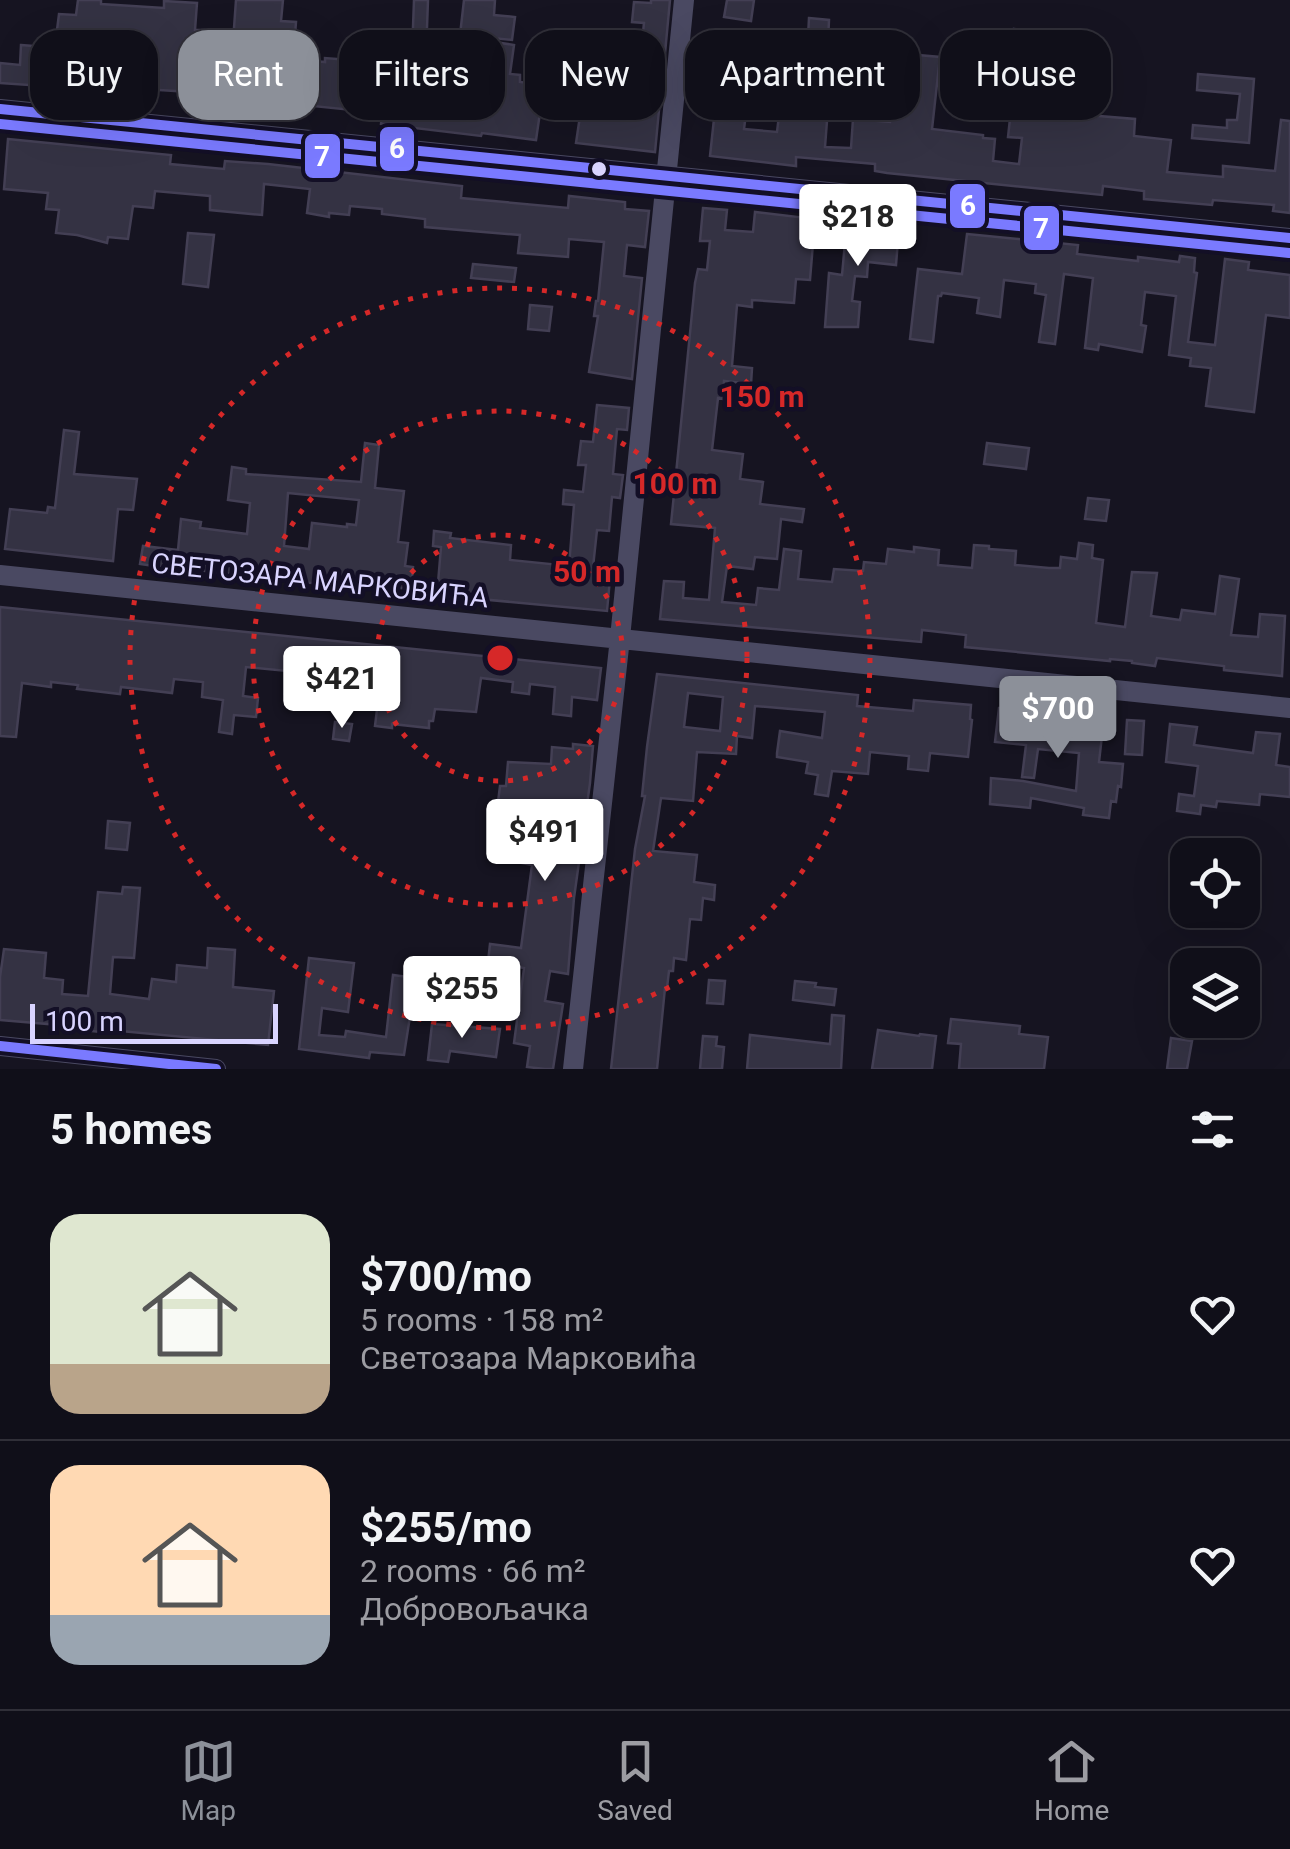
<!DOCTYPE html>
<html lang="en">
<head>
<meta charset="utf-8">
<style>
  :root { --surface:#100f19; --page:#191822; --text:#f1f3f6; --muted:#9c9ca2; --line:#302f38; --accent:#8c9099 }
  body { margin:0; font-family:Roboto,sans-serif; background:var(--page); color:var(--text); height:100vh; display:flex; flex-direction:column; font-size:38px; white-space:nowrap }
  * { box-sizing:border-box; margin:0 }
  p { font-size:32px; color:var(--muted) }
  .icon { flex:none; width:55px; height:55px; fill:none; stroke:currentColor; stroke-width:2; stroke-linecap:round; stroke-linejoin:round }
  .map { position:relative; height:1069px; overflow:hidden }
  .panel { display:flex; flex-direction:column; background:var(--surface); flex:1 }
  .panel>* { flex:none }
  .hud { position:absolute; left:30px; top:30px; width:1230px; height:90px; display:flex; gap:20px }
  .controls { position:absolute; left:1170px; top:838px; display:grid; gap:20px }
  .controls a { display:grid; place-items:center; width:90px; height:90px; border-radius:20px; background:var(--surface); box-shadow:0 10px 40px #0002,0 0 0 2px var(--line); font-size:50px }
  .scale { position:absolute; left:30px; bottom:25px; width:248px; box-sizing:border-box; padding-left:10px; border:5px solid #d9d4ff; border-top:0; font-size:28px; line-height:35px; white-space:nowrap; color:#d9d4ff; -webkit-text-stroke:8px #130f26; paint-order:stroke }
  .price { position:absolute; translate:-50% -85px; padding:0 22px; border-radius:10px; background:#fff; color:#222; font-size:32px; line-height:65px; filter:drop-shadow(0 2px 5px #0008) }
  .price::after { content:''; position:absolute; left:50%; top:60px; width:30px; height:22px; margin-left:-15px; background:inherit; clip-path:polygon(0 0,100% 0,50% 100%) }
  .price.active { background:var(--accent); color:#fff }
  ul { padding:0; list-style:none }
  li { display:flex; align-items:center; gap:30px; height:250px; padding:0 50px }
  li+li { border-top:2px solid var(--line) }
  li span { display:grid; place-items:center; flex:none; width:280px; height:200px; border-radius:30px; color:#555 }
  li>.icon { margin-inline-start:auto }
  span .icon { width:120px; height:120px; fill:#fffc; stroke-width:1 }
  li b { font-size:42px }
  h2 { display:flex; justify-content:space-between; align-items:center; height:120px; padding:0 50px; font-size:42px }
  .pill { padding:0 35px; border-radius:30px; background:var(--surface); box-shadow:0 10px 40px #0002,0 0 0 2px var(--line); font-size:35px; line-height:90px }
  .pill.active { background:var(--accent); color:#fff }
  .dock { display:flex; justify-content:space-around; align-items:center; height:140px; border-top:2px solid var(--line); background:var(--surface); font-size:28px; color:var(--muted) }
  .dock a { display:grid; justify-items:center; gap:5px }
  .dock .active { color:var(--accent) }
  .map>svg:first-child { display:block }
</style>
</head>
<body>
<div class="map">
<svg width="1290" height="1069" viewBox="0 0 1290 1069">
  <rect width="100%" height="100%" fill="#161421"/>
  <!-- building -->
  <path fill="#343243" stroke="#433f54" stroke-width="2.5" fill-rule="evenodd" d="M78 0H101V4L164 8V1L197 3 195 30H204L202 68 231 70 236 0H283L281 21 296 22 295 35H291L288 73 314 75 315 61 325 62V58L349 60 348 69 351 86 384 89 385 83 409 85 412 54 414 0H428L426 56 420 107 452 111 460 60 498 65 501 43 514 45 510 74 520 75V82L544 85 536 140 482 133 481 136 381 124 382 113 304 105 303 115 254 110V112L228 110 229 105 189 102 190 92 128 88V95L103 93 106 42 56 38 59 14 76 15ZM122 37 150 39 148 73 119 71Z
    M464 0H495L494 15 515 17 512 40 460 35Z
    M651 0H670L664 64 640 61 644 23 632 22 634 2 651 3Z
    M727 0H754L751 21 724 17Z
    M809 18 829 20 828 42 859 44 858 59 807 55Z
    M1014 29 1029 31 1026 60 1011 59Z
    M21 45 46 47 43 86 0 83V63L20 65Z
    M895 53 940 57 932 129 983 135V138L995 139 993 161 1019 164 1022 138 1008 137 1012 100H1009L1011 85 1024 86 1023 92 1048 96 1047 105 1076 108 1075 114 1135 119 1134 136 1171 140 1167 172 1223 177V166L1275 171 1281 120 1290 121V213L1273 211 1274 205 1213 200 1212 205 1144 199V191L1103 186 1102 195 887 173 875 171V164L796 157V166L710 156 718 82 742 85 740 97 748 98 744 129 777 132 781 99 800 100 799 119 827 121 825 147 851 148 853 119 890 122Z
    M613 67H626L625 84 661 89 655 152 576 143 584 89H581L583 76 613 80Z
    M1198 74 1254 79 1249 143 1192 138 1193 125 1227 128V120H1237L1240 94 1197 90Z
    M8 139 171 155 170 164 224 169 225 161 268 164 462 186 461 198 568 208 569 196 625 202V209L649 211 645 247 627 245 624 276 642 278 632 379 589 372 598 316H594L596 301H598L604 242 569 239 568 257 518 253 520 235 425 227V219L382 214V209L350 206 349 215 329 213V217L307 213 310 189 264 184 262 215 210 210V196L155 191 153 208 133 206 128 239 108 237 107 243 77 235 56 233 59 210 46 209 48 193 4 189Z
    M703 208 727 210 725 230 753 232 755 212 815 219 810 280 796 279 794 303 752 300V307L737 305 732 366 752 368 751 384 724 381 723 399 718 398 712 450 743 454 740 479 763 482 760 504 804 509 802 522 781 519 777 559 755 557 753 569 727 566 722 602 756 605 758 588 779 590 784 549 801 551 798 579 832 582 834 569 863 571 864 562 886 564 888 549 914 552V547L939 550 938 565 972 568 974 545 989 546V549L1016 551 1015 565 1049 568H1060L1061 557 1077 559 1079 543 1093 545 1092 558 1103 560 1096 623 1125 627 1132 572 1157 573 1151 616 1180 620 1182 610 1215 614 1220 576 1239 579 1231 635 1258 637 1260 614 1285 616 1282 676 1224 670V666L1157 658 1155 666 1132 663V661L1110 659V661L965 647 966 635 922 630 921 642 660 619 664 581 684 582 683 598 709 600 715 528 671 524 695 283 698 269 707 270 710 241H700Z
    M847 221 899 228 896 265 868 262 867 277 855 276 852 301 860 302 858 327H825L829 273 842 275Z
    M188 233 214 235 208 287 183 284Z
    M967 234 1078 245 1077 254 1138 261V257L1179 262 1180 256 1195 258 1194 272 1197 273 1188 342 1215 345 1225 259 1249 262 1248 270 1290 275V318L1266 315 1254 412 1206 406 1211 368 1190 366 1191 358 1169 355 1176 296 1145 292 1141 325 1146 326 1142 352 1099 344 1098 350 1085 348 1093 278 1064 274 1055 344 1039 342 1046 295 1035 293 1036 284 1004 280 1000 317 977 313 979 298 942 293 941 296H938L933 342 910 339 918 269 962 274Z
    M473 264 516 268 514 282 471 278Z
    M530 305 552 307 549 331 528 329Z
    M597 405 629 408 627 430 617 429 613 474 623 475 620 498 612 497 609 531 597 530 593 567 611 568 607 611 437 595 441 547 433 546 434 531 451 533 450 538 511 545 510 560 569 566 574 505 563 504 564 490 583 492 586 465H578L581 441 593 442Z
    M64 430 79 432 74 474 137 479 133 510 118 509 113 561 5 549 10 509 47 513 48 507 55 508Z
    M365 443 379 445 375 488 404 491 398 542 408 543 405 566 413 567 411 589 330 582 329 585 195 570V572L140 564 143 546 178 550 181 519 201 522 200 528 247 534 250 503 228 500 232 467 246 469V474L361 482ZM288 493 359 500 356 525 347 524V527L312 523 309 549 284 546Z
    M987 443 1029 448 1026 469 984 464Z
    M1088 498 1109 500 1106 521 1085 519Z
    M0 607 601 668 597 700 572 697 571 716 553 714 555 687 530 684 529 694 512 692 513 682 481 678 476 712 435 709 433 721H429V728L392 724V728L375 726 379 693 349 689H338L337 693 301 690 300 696 285 694 288 671 246 667 243 696 258 698 256 717 234 715 232 734 219 732 223 700 202 697 203 682 174 679 172 693 121 687 120 694 77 689 78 685 51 682V687L22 683 16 737 0 736Z
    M657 674 858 695 857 706 913 711 914 700 971 705 970 719 972 720 968 757 930 753 928 771 908 769 909 756 870 752 868 774 832 771 828 796 815 794 818 775 806 773 808 762 777 757V753L780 731 822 738 825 712 755 706 752 738 737 736 736 754 697 752 693 801 661 798 653 851 697 855 694 882 715 885 714 900 703 898 701 920 690 919 686 960 674 958 673 971H669L667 988H665L657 1069H611L635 849 645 796H642L647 747ZM688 693 723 697 720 731 684 727Z
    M999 708 1104 718 1099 762 1123 764 1121 787 1118 786 1116 802 1111 801 1109 818 1083 815 1084 808 1031 798 1030 808 990 804 991 778 1023 781 1076 791 1079 753 1038 749 1034 778 1022 777 1026 745 995 742Z
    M1127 720 1144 721 1142 755 1125 754Z
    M335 722 352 724 349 741 333 739Z
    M1170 724 1197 727 1194 745 1253 753 1256 732 1280 734 1276 765 1290 767V797L1260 794 1259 805 1217 801 1216 807 1201 805 1200 814 1177 811 1179 794 1194 796 1198 766 1166 762Z
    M573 744 593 746 590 783 574 898 568 974 550 971 545 1001 563 1004 553 1069H545L527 1067 530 1046 514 1043 524 968 488 962 490 944 521 948 532 865 522 863 527 830 495 826 500 786H506L508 762 551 764 552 747 573 749Z
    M108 821 130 823 127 850 106 848Z
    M123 887 140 888 134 958 113 957 110 994 149 999 152 979 176 982 177 965 207 968 208 948 235 950 233 987 274 991 268 1045 110 1030V1033L82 1030V1027L0 1020V977L4 949 46 953 44 978 63 980 62 994 88 996 98 892 122 894Z
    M309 958 354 963 348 1012 322 1008 319 1035 345 1037 346 1031 386 1037 393 975 408 977 406 996 413 997 404 1055 370 1052 369 1058 299 1049Z
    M709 980 725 981 723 1004 707 1003Z
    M795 981 816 983 815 987 836 989 834 1005 793 1000Z
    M832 1015 844 1016 841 1069H747L750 1035 830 1044Z
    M951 1019 1020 1026 1019 1034 1048 1037 1044 1069H959L961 1044 948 1043Z
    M432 1024 500 1029 496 1057 450 1051 448 1062 428 1060Z
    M878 1030 919 1036 920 1034 936 1036 932 1069H872Z
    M703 1036 717 1037 716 1046 724 1047 722 1069H700Z
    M1171 1038 1192 1041 1187 1069H1167Z"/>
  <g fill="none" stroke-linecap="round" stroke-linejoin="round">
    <!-- minor -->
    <path stroke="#4a4962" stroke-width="20" d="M0 109 1290 238
      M0 575 1290 708
      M0 1046 216 1069
      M573 1069 620 638 684 0"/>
    <defs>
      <path id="bus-1" d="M0 109 1290 238
        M0 1046 216 1069"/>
      <path id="bus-2" d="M0 124 1289 253"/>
    </defs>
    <!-- bus-1 casing -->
    <use href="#bus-1" stroke="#130f26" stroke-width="18"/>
    <!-- bus-2 casing -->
    <use href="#bus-2" stroke="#130f26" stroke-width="18"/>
    <!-- bus-1 -->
    <use href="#bus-1" stroke="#7a7aff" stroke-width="10"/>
    <!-- bus-2 -->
    <use href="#bus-2" stroke="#7a7aff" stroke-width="10"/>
  </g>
  <!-- distance rings -->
  <g fill="none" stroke="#d62828" stroke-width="5" stroke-dasharray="5 10">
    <circle cx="500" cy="658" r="123"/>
    <circle cx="500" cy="658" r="247"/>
    <circle cx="500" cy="658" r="370"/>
  </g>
  <!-- markers -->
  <circle fill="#d9d4ff" stroke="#130f26" stroke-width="4" cx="599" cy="169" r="9"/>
  <g text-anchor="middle" stroke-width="9" stroke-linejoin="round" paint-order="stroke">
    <!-- street labels -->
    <g font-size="28" fill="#d9d4ff" stroke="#130f26">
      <text transform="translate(320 580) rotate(6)" y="10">СВЕТОЗАРА МАРКОВИЋА</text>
    </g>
  </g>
  <circle cx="500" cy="658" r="15" fill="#d62828" stroke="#130f26" stroke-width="5"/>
  <g font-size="30" text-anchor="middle" font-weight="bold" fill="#d62828" stroke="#130f26" stroke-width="9" stroke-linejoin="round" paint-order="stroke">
    <text x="762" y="407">150 m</text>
    <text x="675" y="494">100 m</text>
    <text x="587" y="582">50 m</text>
  </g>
  <g stroke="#130f26" stroke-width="4">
    <rect x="378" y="125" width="38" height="48" rx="10" fill="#7a7aff"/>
    <rect x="303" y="132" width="39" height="48" rx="10" fill="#7a7aff"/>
    <rect x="948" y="182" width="39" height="48" rx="10" fill="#7a7aff"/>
    <rect x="1022" y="204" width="39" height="48" rx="10" fill="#7a7aff"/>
  </g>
  <g font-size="28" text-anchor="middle" font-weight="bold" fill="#fff">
    <text x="397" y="158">6</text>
    <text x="322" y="166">7</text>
    <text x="968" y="215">6</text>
    <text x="1041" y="238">7</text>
  </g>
</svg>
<div class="controls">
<a><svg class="icon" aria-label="locate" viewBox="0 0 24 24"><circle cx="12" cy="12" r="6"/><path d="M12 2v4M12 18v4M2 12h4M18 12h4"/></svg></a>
<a><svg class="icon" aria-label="layers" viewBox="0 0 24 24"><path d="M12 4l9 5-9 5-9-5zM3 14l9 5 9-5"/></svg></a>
</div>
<div class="scale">100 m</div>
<b class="price" style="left:858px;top:269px">$218</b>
<b class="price" style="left:342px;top:731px">$421</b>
<b class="price active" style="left:1058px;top:761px">$700</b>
<b class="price" style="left:545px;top:884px">$491</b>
<b class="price" style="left:462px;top:1041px">$255</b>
<div class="hud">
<a class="pill">Buy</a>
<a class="pill active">Rent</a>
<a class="pill">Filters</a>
<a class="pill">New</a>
<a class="pill">Apartment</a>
<a class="pill">House</a>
</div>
</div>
<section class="panel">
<h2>5 homes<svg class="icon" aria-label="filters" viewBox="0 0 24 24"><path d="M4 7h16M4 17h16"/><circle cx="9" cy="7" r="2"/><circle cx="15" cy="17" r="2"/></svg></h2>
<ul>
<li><span style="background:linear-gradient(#dfe7d0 75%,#b9a48a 0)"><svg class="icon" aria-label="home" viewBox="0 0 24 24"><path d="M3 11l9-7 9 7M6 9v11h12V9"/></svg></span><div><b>$700/mo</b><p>5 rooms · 158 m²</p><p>Светозара Марковића</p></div><svg class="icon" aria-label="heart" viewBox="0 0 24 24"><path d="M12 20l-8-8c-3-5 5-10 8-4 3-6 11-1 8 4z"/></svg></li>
<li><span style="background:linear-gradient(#ffd9b3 75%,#9aa5b1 0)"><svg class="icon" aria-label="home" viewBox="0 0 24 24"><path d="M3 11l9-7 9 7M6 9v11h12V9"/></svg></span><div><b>$255/mo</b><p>2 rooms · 66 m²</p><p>Добровољачка</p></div><svg class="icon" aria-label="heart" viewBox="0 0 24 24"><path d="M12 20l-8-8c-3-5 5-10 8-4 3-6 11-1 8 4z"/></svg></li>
</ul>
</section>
<nav class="dock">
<a class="active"><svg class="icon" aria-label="map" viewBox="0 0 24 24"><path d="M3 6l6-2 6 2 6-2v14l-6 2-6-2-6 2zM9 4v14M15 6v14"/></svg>Map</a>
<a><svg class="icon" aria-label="saved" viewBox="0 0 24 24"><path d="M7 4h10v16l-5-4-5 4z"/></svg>Saved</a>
<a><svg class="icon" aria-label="home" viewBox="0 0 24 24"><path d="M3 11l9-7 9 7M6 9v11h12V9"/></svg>Home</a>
</nav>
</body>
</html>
